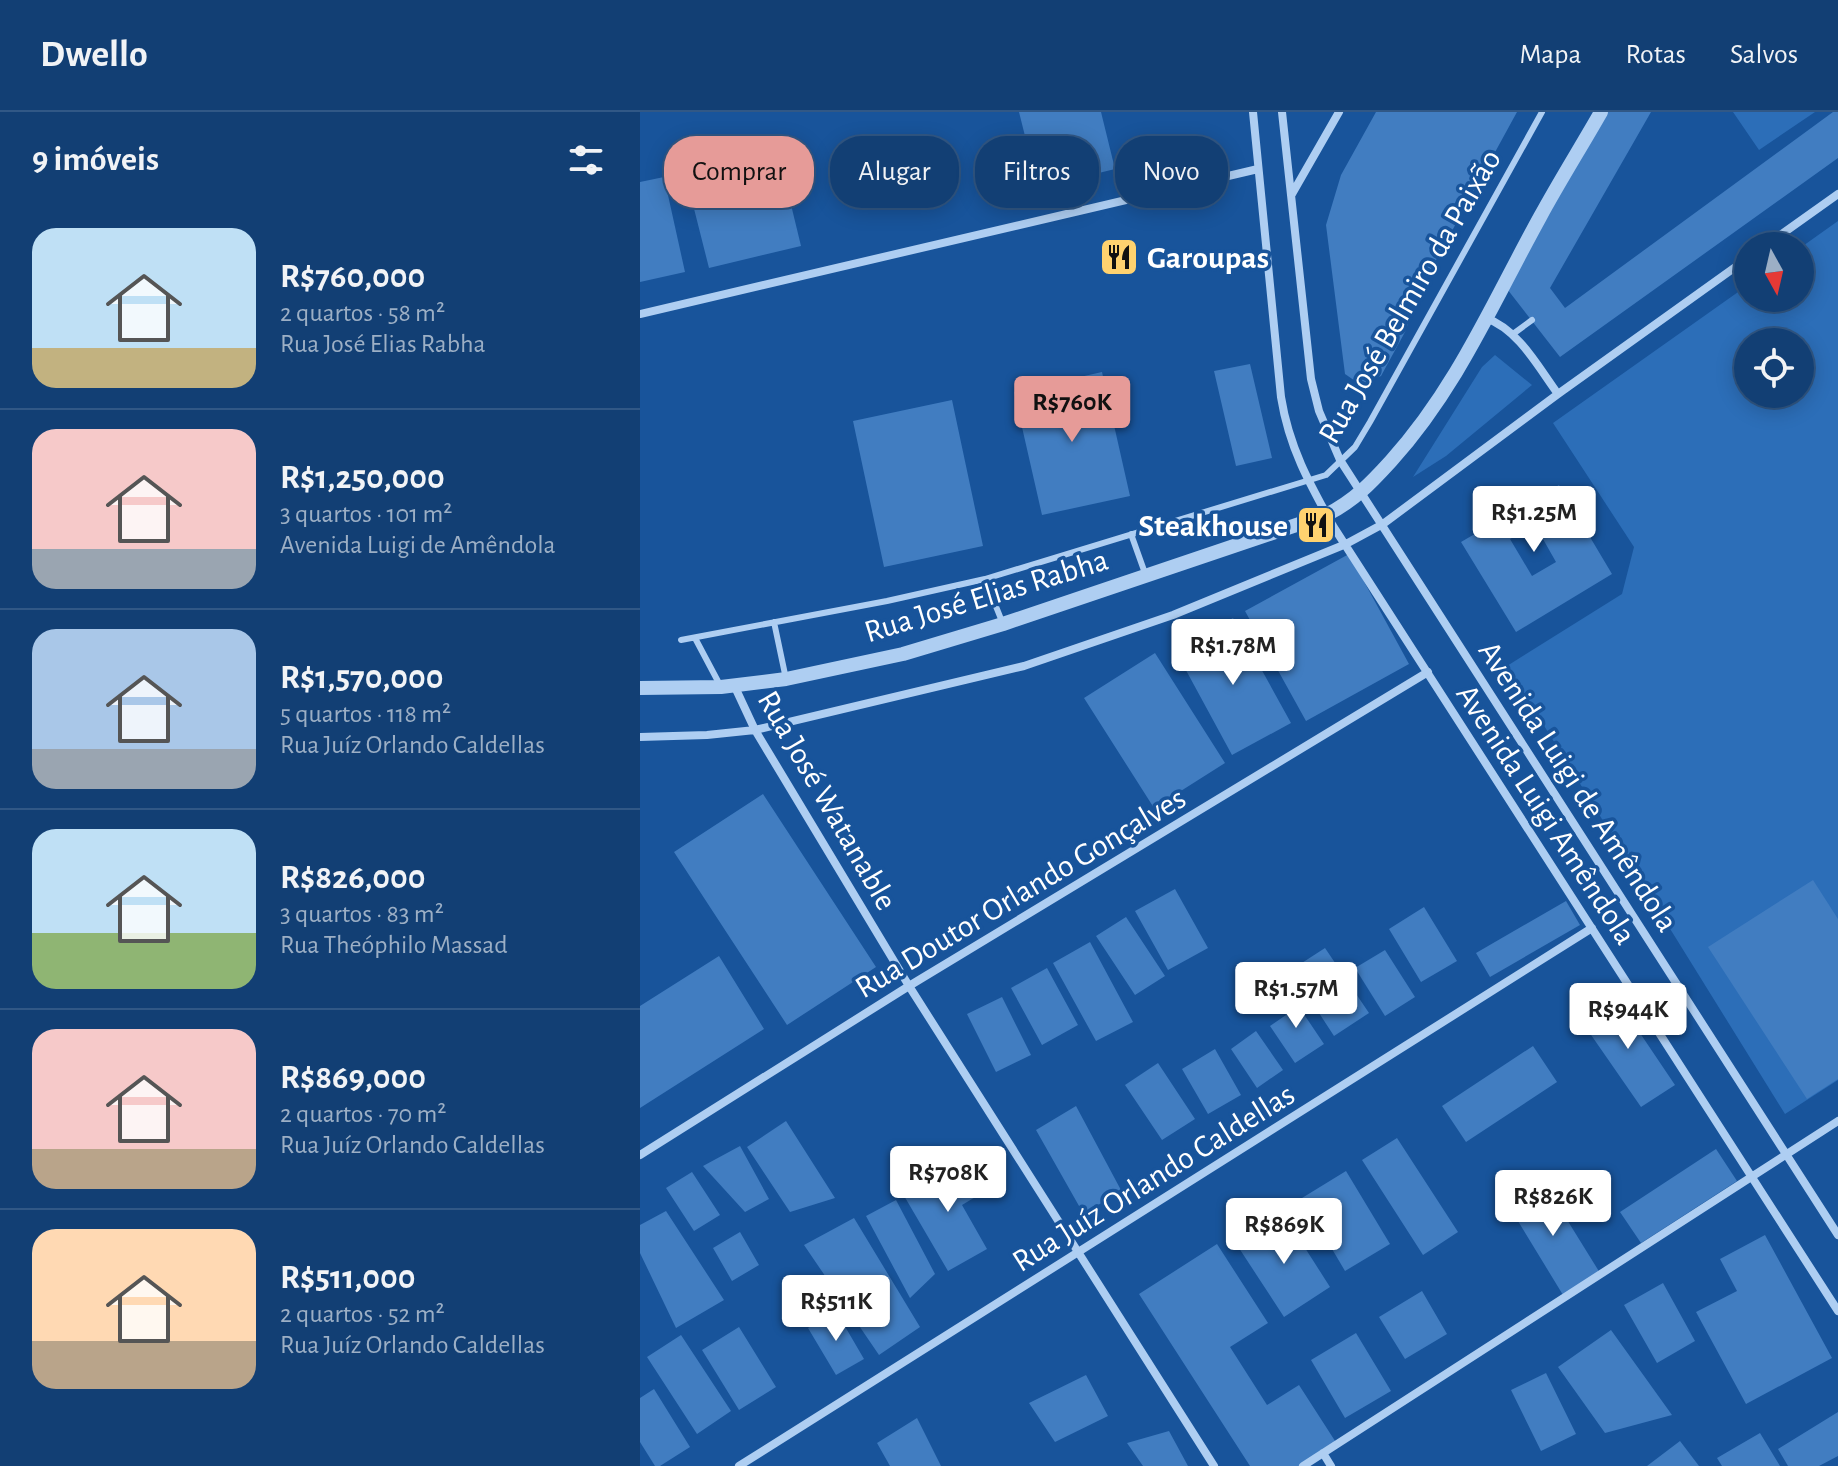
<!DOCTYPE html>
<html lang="pt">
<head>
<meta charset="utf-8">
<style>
  :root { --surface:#123f74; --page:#1f4a7c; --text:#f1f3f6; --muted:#9cafc5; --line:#315886; --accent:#e69b98 }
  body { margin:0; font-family:"Alegreya Sans",sans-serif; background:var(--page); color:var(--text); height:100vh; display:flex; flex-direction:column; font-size:30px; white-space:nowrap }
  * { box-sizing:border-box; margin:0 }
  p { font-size:26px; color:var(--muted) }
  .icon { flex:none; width:44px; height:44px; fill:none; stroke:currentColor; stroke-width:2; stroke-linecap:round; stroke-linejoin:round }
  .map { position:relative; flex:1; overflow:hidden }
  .sheet { display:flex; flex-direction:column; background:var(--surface); width:640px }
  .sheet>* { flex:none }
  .top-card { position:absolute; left:24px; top:24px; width:760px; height:72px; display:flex; gap:16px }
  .needle { width:52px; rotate:172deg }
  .controls { position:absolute; left:1094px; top:120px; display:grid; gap:16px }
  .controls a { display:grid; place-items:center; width:80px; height:80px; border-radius:50%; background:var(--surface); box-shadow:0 4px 20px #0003,0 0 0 2px var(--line); font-size:40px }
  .price { position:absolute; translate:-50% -68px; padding:0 18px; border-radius:8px; background:#fff; color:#222; font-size:26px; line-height:52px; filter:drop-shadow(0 2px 4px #0008) }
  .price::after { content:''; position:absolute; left:50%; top:48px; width:24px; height:18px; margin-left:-12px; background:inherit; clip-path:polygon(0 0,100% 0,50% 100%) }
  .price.active { background:var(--accent); color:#111 }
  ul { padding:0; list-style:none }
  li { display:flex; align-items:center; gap:24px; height:200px; padding:0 32px }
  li+li { border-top:2px solid var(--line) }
  li span { display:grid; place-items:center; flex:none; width:224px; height:160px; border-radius:24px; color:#555 }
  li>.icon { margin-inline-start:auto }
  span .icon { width:96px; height:96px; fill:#fffc; stroke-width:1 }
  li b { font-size:34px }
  h2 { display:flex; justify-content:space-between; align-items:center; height:96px; padding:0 32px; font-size:34px }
  .chip { padding:0 28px; border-radius:32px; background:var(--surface); box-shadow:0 4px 20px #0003,0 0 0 2px var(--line); font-size:28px; line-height:72px }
  .chip.active { background:var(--accent); color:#111 }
  header { display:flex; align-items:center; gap:48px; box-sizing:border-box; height:112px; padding:0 40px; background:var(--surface); border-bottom:2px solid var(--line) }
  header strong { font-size:38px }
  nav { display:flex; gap:44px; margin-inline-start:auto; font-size:28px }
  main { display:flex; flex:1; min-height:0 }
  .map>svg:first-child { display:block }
</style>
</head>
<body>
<header>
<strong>Dwello</strong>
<nav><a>Mapa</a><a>Rotas</a><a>Salvos</a></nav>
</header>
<main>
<section class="sheet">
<h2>9 imóveis<svg class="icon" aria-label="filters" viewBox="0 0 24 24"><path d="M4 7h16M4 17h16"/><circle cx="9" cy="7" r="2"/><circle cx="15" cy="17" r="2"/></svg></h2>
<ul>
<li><span style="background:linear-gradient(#bfe0f5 75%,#c2b280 0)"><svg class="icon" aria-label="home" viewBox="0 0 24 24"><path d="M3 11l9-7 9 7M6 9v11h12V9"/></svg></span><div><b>R$760,000</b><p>2 quartos · 58 m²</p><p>Rua José Elias Rabha</p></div></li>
<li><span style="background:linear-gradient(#f6c9c9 75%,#9aa5b1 0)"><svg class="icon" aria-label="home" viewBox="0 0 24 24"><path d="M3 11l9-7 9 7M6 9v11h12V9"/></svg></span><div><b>R$1,250,000</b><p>3 quartos · 101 m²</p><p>Avenida Luigi de Amêndola</p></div></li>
<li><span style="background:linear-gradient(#a9c7e8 75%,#9aa5b1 0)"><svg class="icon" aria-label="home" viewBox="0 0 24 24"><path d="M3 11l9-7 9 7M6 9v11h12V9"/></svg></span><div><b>R$1,570,000</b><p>5 quartos · 118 m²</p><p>Rua Juíz Orlando Caldellas</p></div></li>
<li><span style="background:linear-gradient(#bfe0f5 65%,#8fb573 0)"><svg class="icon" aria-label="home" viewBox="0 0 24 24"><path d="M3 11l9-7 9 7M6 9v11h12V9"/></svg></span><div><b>R$826,000</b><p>3 quartos · 83 m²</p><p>Rua Theóphilo Massad</p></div></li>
<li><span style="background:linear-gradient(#f6c9c9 75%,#b9a48a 0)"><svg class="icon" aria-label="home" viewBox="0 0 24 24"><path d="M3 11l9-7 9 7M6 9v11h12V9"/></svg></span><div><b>R$869,000</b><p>2 quartos · 70 m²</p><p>Rua Juíz Orlando Caldellas</p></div></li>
<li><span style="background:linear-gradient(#ffd9b3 70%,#b9a48a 0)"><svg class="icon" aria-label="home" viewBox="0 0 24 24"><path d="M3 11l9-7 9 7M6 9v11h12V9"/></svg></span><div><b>R$511,000</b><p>2 quartos · 52 m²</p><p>Rua Juíz Orlando Caldellas</p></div></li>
</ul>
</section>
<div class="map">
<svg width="1198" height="1354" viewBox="0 0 1198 1354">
  <rect width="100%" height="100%" fill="#18549b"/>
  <!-- green -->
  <path fill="#2c6eb8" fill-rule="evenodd" d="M1093 0H1175L1119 38Z
    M1198 109V968L1145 1002 867 554 982 482 994 435 913 311 1108 173V186H1160V136ZM1108 230H1160V282H1108Z
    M855 243 892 273 806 344 773 365 842 255Z"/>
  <!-- building -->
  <path fill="#417dc1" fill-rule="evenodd" d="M379 0H461L475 57 398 76Z
    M736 0H877L784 170 765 220 741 264 721 273 705 262 686 113 701 63Z
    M964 0H1011L910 176 925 196 1193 0H1198V46L920 245 864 173Z
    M139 43 161 134 69 156 46 65Z
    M24 65 45 160 0 170V70Z
    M610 252 632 346 596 354 574 259Z
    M462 260 490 384 402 403 374 280Z
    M312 288 343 434 244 455 213 309Z
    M919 373 972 462 876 520 821 430 845 416 839 405 855 395 850 388 870 376 874 383 890 374 897 386ZM895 413 916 450 892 464 870 427Z
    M709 442 769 552 666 609 605 499Z
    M593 506 651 611 592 643 535 538Z
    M515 541 585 651 514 696 444 586Z
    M123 682 236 855 147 913 34 740Z
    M1173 768 1198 807V967L1167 987 1068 835Z
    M535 777 568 836 528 858 495 799Z
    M926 789 940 813 850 865 836 841Z
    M784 795 817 849 781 870 749 817Z
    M486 805 525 864 495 883 456 824Z
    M450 830 493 910 456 929 413 851Z
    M685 836 729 901 694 924 651 858Z
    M745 838 775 885 745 904 715 856Z
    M79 844 124 917 0 996V894Z
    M407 856 438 913 402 933 371 876Z
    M649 880 684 932 655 951 630 914 646 903 636 888Z
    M975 884 1035 973 1001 995 940 907Z
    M362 885 391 943 356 960 327 902Z
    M616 919 643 958 617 976 591 937Z
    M893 934 917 970 826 1030 802 994Z
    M575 937 601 983 568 1002 542 957Z
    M518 951 555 1007 522 1028 485 973Z
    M436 994 482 1080 443 1101 396 1018Z
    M146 1009 195 1086 150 1100 107 1035Z
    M757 1026 818 1120 783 1143 722 1048Z
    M100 1034 129 1087 105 1100 63 1054Z
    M1076 1037 1097 1069 1001 1131 980 1100Z
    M323 1048 342 1081 322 1093 347 1137 308 1159 263 1082Z
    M706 1059 750 1132 705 1159 662 1086Z
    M52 1060 80 1103 54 1119 26 1076Z
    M903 1069 960 1161 923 1183 867 1091Z
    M256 1088 295 1162 270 1186 226 1104Z
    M26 1099 84 1188 36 1216 0 1141V1113Z
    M644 1103 690 1175 644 1205 597 1133Z
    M214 1106 280 1215 239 1243 164 1133Z
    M100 1120 119 1153 92 1169 73 1136Z
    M1125 1123 1192 1246 1106 1292 1056 1200 1097 1179 1080 1147Z
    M577 1132 628 1211 590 1235 627 1293 659 1273 697 1332 661 1354H610L499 1182Z
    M1023 1171 1055 1229 1017 1251 984 1193Z
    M782 1179 807 1222 765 1247 739 1205Z
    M196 1199 224 1247 196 1263 168 1216Z
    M99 1215 136 1275 99 1298 62 1238Z
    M971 1218 1032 1303 965 1321 918 1255Z
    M716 1221 751 1279 705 1306 671 1248Z
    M41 1223 91 1299 57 1322 7 1245Z
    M906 1261 936 1322 901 1339 871 1278Z
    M446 1263 468 1304 415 1330 389 1291Z
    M14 1277 50 1335 20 1354H15L0 1330V1286Z
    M1198 1300V1344L1179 1354H1148L1138 1337Z
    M277 1306 301 1354H250L237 1331Z
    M529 1319 548 1354H503L487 1331Z
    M1120 1321 1140 1354H1082L1077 1346Z
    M1040 1329 1059 1354H1007Z"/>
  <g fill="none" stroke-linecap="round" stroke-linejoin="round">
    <!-- service -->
    <path stroke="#aecef2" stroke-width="6" d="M873 222 892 208
      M491 422 506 464
      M345 467 363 512
      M134 510 146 567
      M55 526 81 575
      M41 528 247 489 345 467 686 363 715 335 730 310 902 0"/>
    <!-- minor -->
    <path stroke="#aecef2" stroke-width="8" d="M613 0 641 285C649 335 669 371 693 414L1198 1199
      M642 0 671 267 679 299 700 348 1198 1123
      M652 82 699 0
      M1125 134 1198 82
      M0 202 618 57
      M846 206C879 218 898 255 918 282
      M94 573 115 618 269 874 574 1354
      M0 625 67 623 115 618 384 554 533 503 706 432 743 412 918 282 1108 146
      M0 1043 269 874 788 560
      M683 1341 691 1354
      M99 1354 952 816
      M663 1354 1198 1009"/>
    <!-- tertiary -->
    <path stroke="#aecef2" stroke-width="14" d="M0 576 81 575 146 567 263 542 363 512 686 403C714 389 731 371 751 349 817 276 853 190 900 105 919 70 941 35 961 0"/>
  </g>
  <!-- icons -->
  <defs>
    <symbol id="restaurant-square" viewBox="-11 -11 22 22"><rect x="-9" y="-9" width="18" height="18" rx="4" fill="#ffd26f" stroke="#18549b"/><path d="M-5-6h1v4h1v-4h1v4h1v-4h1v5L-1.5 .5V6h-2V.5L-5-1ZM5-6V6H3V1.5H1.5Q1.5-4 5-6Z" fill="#111"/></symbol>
  </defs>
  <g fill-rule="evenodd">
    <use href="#restaurant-square" x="457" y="123" width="44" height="44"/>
    <use href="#restaurant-square" x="654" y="391" width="44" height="44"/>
  </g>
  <g text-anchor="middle" stroke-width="7" stroke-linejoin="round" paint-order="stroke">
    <!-- poi labels -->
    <g font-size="32" font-weight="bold" fill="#fff" stroke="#18549b" text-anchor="start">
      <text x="507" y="156">Garoupas</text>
      <text x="648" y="424" text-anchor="end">Steakhouse</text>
    </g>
    <!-- street labels -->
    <g font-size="32" fill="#fff" stroke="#18549b">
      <text transform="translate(769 184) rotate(-60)" y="11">Rua José Belmiro da Paixão</text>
      <text transform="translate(346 483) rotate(-17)" y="11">Rua José Elias Rabha</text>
      <text transform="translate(939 674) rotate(57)" y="11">Avenida Luigi de Amêndola</text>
      <text transform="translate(188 688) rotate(60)" y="11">Rua José Watanable</text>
      <text transform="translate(907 702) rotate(57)" y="11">Avenida Luigi Amêndola</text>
      <text transform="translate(380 780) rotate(-31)" y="11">Rua Doutor Orlando Gonçalves</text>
      <text transform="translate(513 1065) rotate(-32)" y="11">Rua Juíz Orlando Caldellas</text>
    </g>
  </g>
</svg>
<div class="controls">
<a><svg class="needle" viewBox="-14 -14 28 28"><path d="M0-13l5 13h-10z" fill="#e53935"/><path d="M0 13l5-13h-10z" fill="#9cafc5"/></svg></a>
<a><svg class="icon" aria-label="locate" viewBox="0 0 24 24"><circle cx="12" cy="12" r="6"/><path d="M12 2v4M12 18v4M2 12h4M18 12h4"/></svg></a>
</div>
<b class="price active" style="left:432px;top:332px">R$760K</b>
<b class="price" style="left:894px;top:442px">R$1.25M</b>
<b class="price" style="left:593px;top:575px">R$1.78M</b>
<b class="price" style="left:656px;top:918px">R$1.57M</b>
<b class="price" style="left:988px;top:939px">R$944K</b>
<b class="price" style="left:308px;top:1102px">R$708K</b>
<b class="price" style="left:913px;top:1126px">R$826K</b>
<b class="price" style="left:644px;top:1154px">R$869K</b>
<b class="price" style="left:196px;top:1231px">R$511K</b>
<div class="top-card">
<a class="chip active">Comprar</a>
<a class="chip">Alugar</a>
<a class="chip">Filtros</a>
<a class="chip">Novo</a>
</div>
</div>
</main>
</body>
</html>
